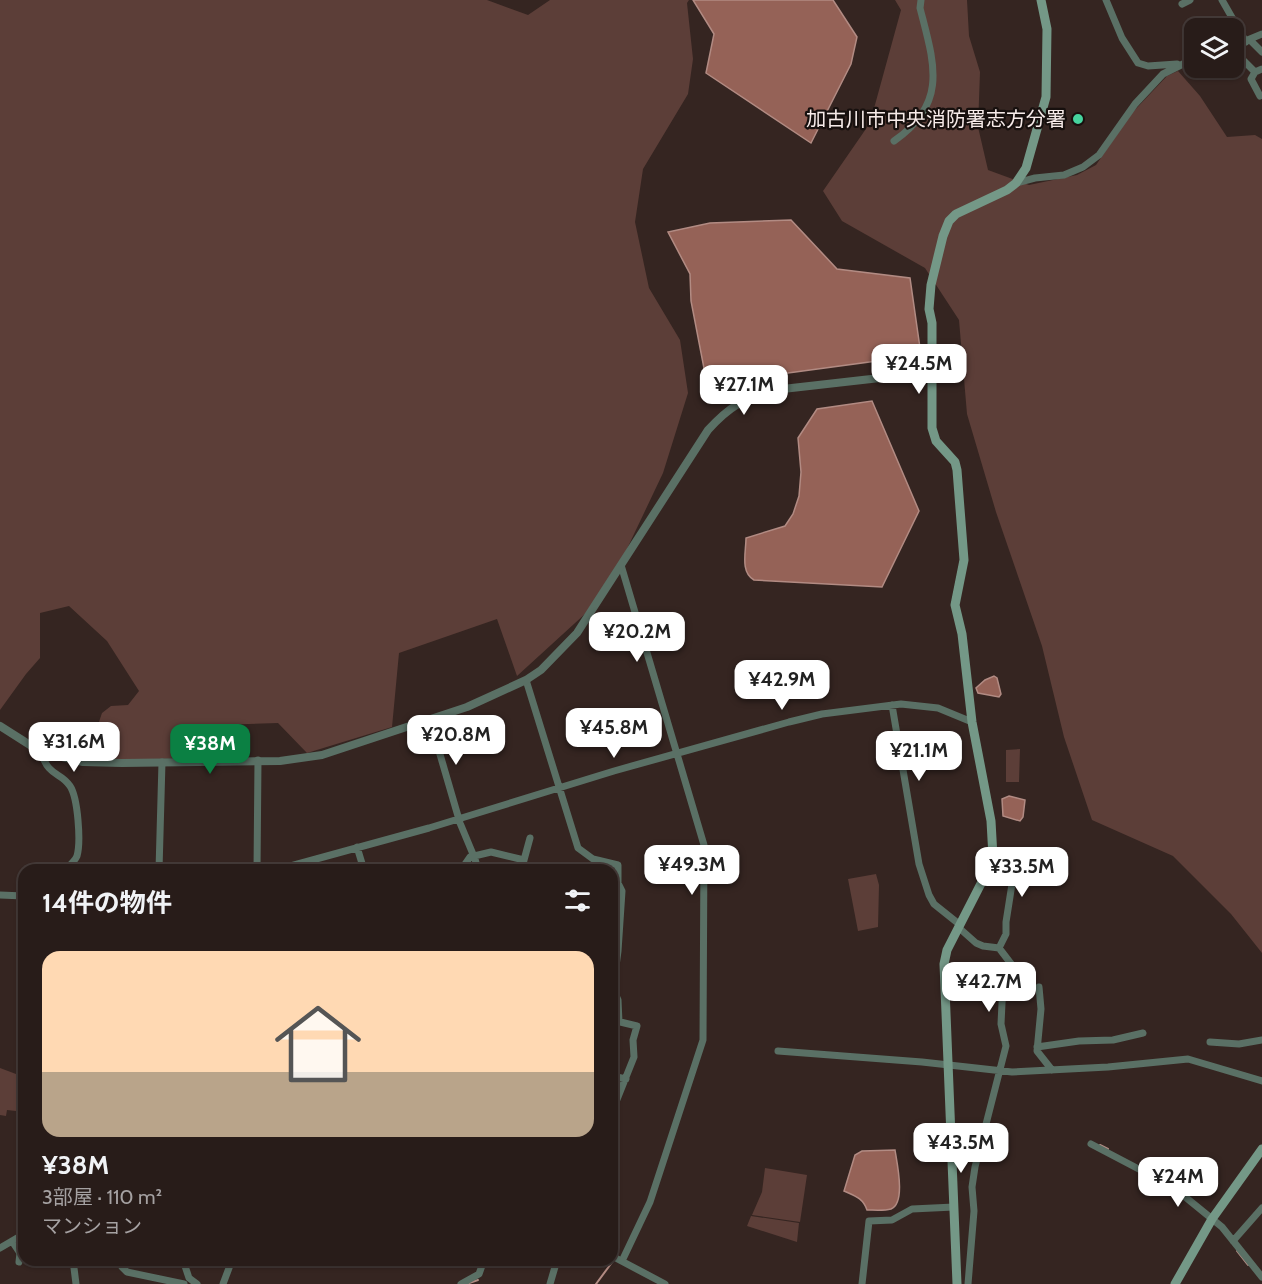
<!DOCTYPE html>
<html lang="ja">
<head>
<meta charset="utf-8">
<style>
  :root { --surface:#281c19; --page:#302522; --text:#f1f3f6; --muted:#a5a1a2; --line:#443a38; --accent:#0b8043 }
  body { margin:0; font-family:Cabin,"Noto Sans JP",sans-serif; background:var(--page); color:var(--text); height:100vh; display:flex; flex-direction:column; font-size:22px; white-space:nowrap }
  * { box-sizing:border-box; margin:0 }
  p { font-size:20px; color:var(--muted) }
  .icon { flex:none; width:33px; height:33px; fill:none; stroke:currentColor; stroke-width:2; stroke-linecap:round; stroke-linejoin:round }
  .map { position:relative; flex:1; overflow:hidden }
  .panel { position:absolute; left:18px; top:864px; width:600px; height:402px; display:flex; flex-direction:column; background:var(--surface); border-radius:18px; box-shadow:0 2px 4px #0004,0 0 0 2px var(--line) }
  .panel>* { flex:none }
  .tools { position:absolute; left:1184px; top:18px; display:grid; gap:12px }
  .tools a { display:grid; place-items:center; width:60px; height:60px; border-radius:12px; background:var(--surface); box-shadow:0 2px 4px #0004,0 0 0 2px var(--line); font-size:30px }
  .price { position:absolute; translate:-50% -51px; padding:0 14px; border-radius:12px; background:#fff; color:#222; font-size:20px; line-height:39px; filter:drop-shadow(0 2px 3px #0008) }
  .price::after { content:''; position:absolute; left:50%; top:36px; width:18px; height:14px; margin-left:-9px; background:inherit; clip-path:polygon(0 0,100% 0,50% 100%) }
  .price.current { background:var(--accent); color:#fff }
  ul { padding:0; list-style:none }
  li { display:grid; align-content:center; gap:12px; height:318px; padding:0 24px }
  li span { display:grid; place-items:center; height:186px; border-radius:18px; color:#555 }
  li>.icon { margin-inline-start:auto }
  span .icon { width:108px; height:108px; fill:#fffc; stroke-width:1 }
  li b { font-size:26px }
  h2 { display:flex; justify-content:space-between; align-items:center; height:72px; padding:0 24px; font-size:26px }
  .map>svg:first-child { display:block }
</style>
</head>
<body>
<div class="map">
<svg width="1262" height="1284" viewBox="0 0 1262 1284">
  <rect width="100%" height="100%" fill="#352521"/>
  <!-- green -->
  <path fill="#5c3e38" d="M0 0H487L528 15 550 0H689L687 3 693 59 688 94 643 169 635 222 649 288 680 340 688 393 663 473 625 553 586 613 517 676 497 619 399 653 392 727 307 753 278 723 218 725 219 758 86 760 102 713 111 706 128 705 139 691 107 641 69 606 40 613V658L26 674 0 710Z
    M895 0H967L969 36 980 72 978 127 988 170 1029 185 1077 175 1096 165 1132 113 1167 76 1178 71 1200 96 1227 137 1255 135 1262 139V953L1231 914 1173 856 1092 820 1064 737 1042 646 996 512 967 414 959 320 925 268 842 221 823 191 870 123 901 10Z
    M1020 749 1019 782H1006V750Z
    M876 874 879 885 878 927 858 931 848 879Z
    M0 1068 24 1077V1117H16V1111L7 1110 6 1116 0 1115Z
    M765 1168 807 1175 800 1222 752 1215 762 1192Z
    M751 1216 799 1223 797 1242 747 1226Z"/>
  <!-- water -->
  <path fill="#956257" stroke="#b28b83" stroke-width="1.5" d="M693 0H833L857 37 851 64 811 143 706 73 714 34Z
    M791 220 837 269 910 278 921 355 707 384 691 301 690 274 668 232 710 223Z
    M872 401 919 511 882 587 754 580C740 572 746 552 746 538L785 526 793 514 799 496 801 472 798 438 817 409Z
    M994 676 997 678 1001 694 999 697 978 693 976 688 985 680Z
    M1009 796 1025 800 1023 817 1020 821 1003 816 1002 799Z
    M895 1150C897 1163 906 1203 891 1209 884 1211 874 1210 867 1210 863 1198 855 1196 844 1191L855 1155 862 1151Z"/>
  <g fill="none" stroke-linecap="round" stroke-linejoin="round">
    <!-- stream -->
    <path stroke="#b28b83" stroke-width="2" d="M1100 1145 1108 1149
      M1237 1251 1248 1265
      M469 1283 478 1280
      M596 1284 613 1261"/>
    <!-- minor -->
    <path stroke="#5a7065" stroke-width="7" d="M1106 0 1122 38 1138 63 1148 66 1177 64
      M1222 0 1246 42
      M1182 4 1190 0
      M1250 40 1262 52
      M1233 46 1262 34
      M1233 50 1255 72
      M1260 96 1251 79 1255 72 1262 69
      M894 141C949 103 934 63 920 8L921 0
      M1016 183 1035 178 1064 175 1083 167 1099 155 1135 104 1163 74 1191 60
      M621 565 704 845 703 1040 650 1202 622 1261
      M526 680 578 848 593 859 618 865V883L622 891 618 951 613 989 618 1000 619 1022
      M892 705 919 864 929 895 934 904 959 924
      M430 720 460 823 475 859 478 870
      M41 752C49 778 60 771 70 786 78 798 81 842 77 856 75 861 69 866 65 870
      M357 847 364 870
      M159 870 162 762
      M257 870 258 760
      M276 870 429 828 614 771 789 722 822 714 901 704 938 708 972 722
      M461 870 470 857 491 852 524 860 530 838
      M522 870 524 860
      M987 873 1006 879 1012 884 1006 922V934L999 948
      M0 895 24 896
      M958 927 976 943 983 946 999 948 1012 965 1003 990 1002 1003 1001 1024 1006 1046 975 1167 972 1187 974 1211 968 1284
      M1039 987 1041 1009 1037 1051 1052 1070
      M612 1020 637 1026 633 1040 634 1057 612 1112
      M1210 1042 1239 1044 1262 1040
      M1037 1047 1079 1041 1113 1040 1143 1033
      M778 1051 922 1062 1012 1072 1108 1067 1188 1059 1262 1081
      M612 1076 626 1079
      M1091 1144 1173 1187 1222 1227 1262 1277
      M12 1241 20 1253 19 1262
      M1233 1241 1262 1208
      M0 1248 24 1234
      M612 1256 665 1284
      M73 1260 76 1284
      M183 1260 189 1278 197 1284
      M122 1267 127 1272 184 1284
      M223 1284 232 1260
      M461 1284 479 1274 484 1260
      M550 1284 557 1260
      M862 1284 869 1221 892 1220 912 1209 954 1207"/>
    <!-- tertiary -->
    <path stroke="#5a7065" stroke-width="8" d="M0 726 41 752 83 762 122 763 280 761 322 755 467 707 526 680 541 670 577 633 708 430C730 406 743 399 774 390L933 372"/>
    <!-- secondary -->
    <path stroke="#749887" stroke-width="9" d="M957 1284 944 964 947 950 991 864 993 857 991 821 972 722 962 634 955 605 964 560 957 470 955 462 936 441 932 428V323L929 309 931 285 943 236 949 221 956 214 1007 190 1016 183 1026 168 1046 97 1047 29 1041 0
      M1175 1284 1212 1219 1262 1149"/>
  </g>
  <!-- markers -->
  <circle fill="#46d49e" stroke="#17100e" stroke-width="2" cx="1078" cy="119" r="6"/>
  <g text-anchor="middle" stroke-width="4.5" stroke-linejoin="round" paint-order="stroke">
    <!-- poi labels -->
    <g font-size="20" fill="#f7ebe9" stroke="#17100e" text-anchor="end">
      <text x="1066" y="126">加古川市中央消防署志方分署</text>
    </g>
  </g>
</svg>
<div class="tools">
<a><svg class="icon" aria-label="layers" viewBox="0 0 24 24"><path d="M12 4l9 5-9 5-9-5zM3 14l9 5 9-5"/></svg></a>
</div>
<b class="price" style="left:919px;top:395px">¥24.5M</b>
<b class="price" style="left:744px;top:416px">¥27.1M</b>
<b class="price" style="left:637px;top:663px">¥20.2M</b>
<b class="price" style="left:782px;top:711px">¥42.9M</b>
<b class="price" style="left:614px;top:759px">¥45.8M</b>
<b class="price" style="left:456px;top:766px">¥20.8M</b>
<b class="price" style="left:74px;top:773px">¥31.6M</b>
<b class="price current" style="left:210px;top:775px">¥38M</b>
<b class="price" style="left:919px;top:782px">¥21.1M</b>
<b class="price" style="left:692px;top:896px">¥49.3M</b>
<b class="price" style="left:1022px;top:898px">¥33.5M</b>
<b class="price" style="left:989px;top:1013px">¥42.7M</b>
<b class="price" style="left:961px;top:1174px">¥43.5M</b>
<b class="price" style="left:1178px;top:1208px">¥24M</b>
<section class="panel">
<h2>14件の物件<svg class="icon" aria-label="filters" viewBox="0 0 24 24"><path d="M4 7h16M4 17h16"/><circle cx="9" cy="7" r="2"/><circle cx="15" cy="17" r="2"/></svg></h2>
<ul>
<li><span style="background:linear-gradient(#ffd9b3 65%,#b9a48a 0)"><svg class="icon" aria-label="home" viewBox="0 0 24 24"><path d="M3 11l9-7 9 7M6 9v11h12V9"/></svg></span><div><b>¥38M</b><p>3部屋 · 110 m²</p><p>マンション</p></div></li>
</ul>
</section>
</div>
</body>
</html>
